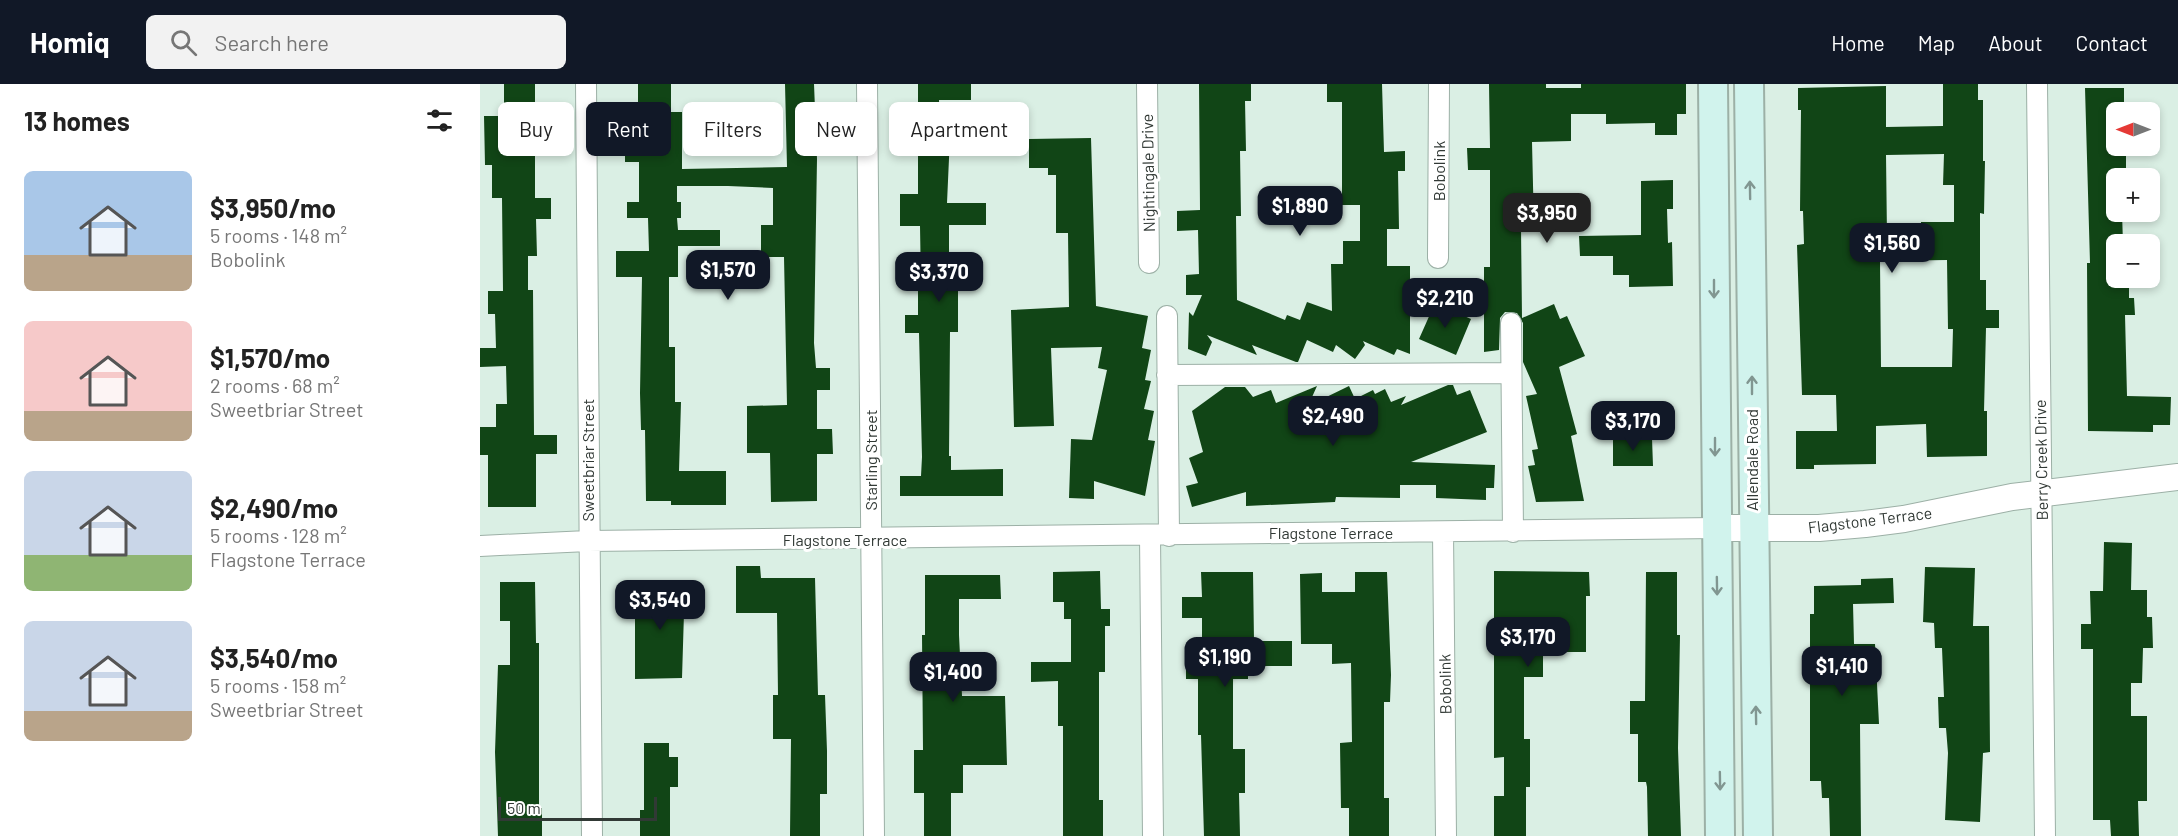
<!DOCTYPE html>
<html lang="en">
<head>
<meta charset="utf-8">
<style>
  :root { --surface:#fff; --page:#f2f2f2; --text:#222; --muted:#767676; --accent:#111827 }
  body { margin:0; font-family:Barlow,sans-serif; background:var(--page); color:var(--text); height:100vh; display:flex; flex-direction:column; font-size:22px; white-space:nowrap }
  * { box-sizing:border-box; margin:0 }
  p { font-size:20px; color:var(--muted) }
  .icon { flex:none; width:33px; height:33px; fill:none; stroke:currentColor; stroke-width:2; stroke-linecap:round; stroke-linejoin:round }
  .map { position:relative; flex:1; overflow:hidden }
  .drawer { display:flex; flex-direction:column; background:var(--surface); width:480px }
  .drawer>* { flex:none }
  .top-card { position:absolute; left:18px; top:18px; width:570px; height:54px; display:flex; gap:12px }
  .needle { width:39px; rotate:270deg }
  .tools { position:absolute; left:1626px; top:18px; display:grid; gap:12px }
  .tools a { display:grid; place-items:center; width:54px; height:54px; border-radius:9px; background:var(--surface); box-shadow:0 3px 9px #0003; font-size:30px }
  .scale { position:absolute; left:18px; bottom:15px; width:159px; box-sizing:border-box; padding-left:6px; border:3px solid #313935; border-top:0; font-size:16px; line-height:21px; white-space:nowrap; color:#313935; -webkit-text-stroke:4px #fff; paint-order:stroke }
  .price { position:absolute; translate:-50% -51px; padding:0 14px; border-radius:12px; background:var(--accent); color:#fff; font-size:20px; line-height:39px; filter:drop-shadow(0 2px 3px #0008) }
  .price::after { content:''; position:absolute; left:50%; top:36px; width:18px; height:14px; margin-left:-9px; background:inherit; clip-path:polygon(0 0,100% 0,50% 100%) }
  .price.selected { background:#222; color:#fff }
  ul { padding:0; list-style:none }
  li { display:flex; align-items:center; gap:18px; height:150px; padding:0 24px }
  li span { display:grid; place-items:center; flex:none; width:168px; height:120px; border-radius:9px; color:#555 }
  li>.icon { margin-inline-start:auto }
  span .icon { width:72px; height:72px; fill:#fffc; stroke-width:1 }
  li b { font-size:26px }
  h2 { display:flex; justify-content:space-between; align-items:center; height:72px; padding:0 24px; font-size:26px }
  .chip { padding:0 21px; border-radius:9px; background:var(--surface); box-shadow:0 3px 9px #0003; font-size:21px; line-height:54px }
  .chip.selected { background:var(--accent); color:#fff }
  header { display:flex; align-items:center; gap:36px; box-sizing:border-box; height:84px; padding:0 30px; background:var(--accent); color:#fff }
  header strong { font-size:28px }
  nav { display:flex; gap:33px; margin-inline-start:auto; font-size:21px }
  .search { width:420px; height:54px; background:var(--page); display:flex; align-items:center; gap:15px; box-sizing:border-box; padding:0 21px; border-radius:9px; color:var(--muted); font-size:22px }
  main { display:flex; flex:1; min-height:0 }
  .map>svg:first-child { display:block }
</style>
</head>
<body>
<header>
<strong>Homiq</strong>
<div class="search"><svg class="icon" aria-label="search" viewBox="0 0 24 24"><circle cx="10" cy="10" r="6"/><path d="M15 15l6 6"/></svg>Search here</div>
<nav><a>Home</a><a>Map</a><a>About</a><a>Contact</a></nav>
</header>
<main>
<section class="drawer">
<h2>13 homes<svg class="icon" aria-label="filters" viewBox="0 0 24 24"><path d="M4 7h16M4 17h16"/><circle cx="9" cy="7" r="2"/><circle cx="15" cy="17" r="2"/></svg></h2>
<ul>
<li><span style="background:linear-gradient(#a9c7e8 70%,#b9a48a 0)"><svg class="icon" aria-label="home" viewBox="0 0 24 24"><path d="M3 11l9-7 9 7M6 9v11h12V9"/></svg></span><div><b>$3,950/mo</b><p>5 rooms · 148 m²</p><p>Bobolink</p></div></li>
<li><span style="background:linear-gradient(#f6c9c9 75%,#b9a48a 0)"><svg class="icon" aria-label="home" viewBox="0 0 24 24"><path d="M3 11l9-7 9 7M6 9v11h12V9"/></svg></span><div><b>$1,570/mo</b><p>2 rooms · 68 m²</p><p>Sweetbriar Street</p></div></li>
<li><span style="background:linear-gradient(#c9d6e8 70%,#8fb573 0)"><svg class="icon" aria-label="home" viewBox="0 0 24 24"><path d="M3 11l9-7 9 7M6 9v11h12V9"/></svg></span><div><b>$2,490/mo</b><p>5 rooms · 128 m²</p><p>Flagstone Terrace</p></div></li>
<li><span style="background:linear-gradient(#c9d6e8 75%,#b9a48a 0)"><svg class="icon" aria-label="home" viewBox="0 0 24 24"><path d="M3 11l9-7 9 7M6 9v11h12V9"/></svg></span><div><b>$3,540/mo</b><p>5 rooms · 158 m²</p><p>Sweetbriar Street</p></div></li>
</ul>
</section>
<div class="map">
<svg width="1698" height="752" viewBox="0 0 1698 752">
  <rect width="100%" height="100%" fill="#daefe4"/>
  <!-- building -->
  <path fill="#114516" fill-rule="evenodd" d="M24 0H55V114H71V135H56L57 172H48V206H53L54 351H77V370H56V423H8V371H0V343H16V320H27L26 282 0 283V264H16L15 230H8V207H23L22 114H12V81H5L4 32H24Z
    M158 0H191V28H202V85L307 83 305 0H334L337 75 334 259 336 284H350V306H337V345H352L353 370H337V417L291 418 290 369H267V322L307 321 304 173H281V141H293V104L248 102H197V118H201V134H197L198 146H240V162H198V193H189V263H195V318H201L199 387H246V421H191V417H166L165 346H161L160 309 162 193H136V167H169L168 134H147V118H159V78H145V59H158Z
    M438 0H491V16H459L460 52H470L467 119H506V141H469V202H478V248H470L469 372H471V386L523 385V412H420V392H441L442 373 439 249H425V231H438V202H441L440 142H420V110H438Z
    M719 0H771V17H765L766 67H760L761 132H756L757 216 805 236 807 231 820 236 827 218 852 227 851 180H863V157H880V121H862V18H847V0H902L904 68 925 67V87H918L919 145H907V182H930V270L917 265 914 271 883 257 885 261 875 275 856 261 853 268 827 256 818 278H816L772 261 777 271 727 251 732 258 726 272 708 265 709 228 713 232 722 211H706V191L719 190 718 146 697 147V127L720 126Z
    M1009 0H1066V4H1101V0H1206V30H1197V51H1175V39L1126 40V30H1091V57L1052 58 1054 144H1041L1042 234 1074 220 1080 235 1087 232 1105 272 1079 283 1097 350 1091 352 1104 417 1056 418 1048 382 1055 381 1052 366 1058 365 1046 312 1057 310 1043 278V239L1037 229 1025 228 1020 234 1019 266 1004 268V183H1010V86H988L987 64H1010Z
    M1463 0H1498V16H1503V77H1505L1504 130 1500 129V196H1506V226H1519V244H1506L1504 327H1507V372L1447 373 1446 340 1396 342V380L1334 381V385H1316V347H1357L1356 311H1322L1317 161 1324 160 1323 127H1320L1321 26H1318V4L1406 2V43L1463 42ZM1464 70 1463 101H1474V138H1441V153H1407L1406 71ZM1467 176 1468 245H1473L1472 283H1401L1400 177Z
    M1605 4H1644V28H1636V62H1646V94H1636V128H1642L1643 160H1636V194H1649V214H1654L1655 231H1645L1647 312 1691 313 1690 341H1673V348L1608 347 1607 179H1610Z
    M611 54 616 222 668 232 662 264 671 266 665 296 671 297 664 325 674 327 668 356 675 357 665 412 614 397V415L589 414 591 355 612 356 627 286 618 284 622 263 571 264 574 342 534 343 531 226 589 223 588 149H576V91H568V84H549V55Z
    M1193 96V125H1187L1188 159 1192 158 1193 202 1149 203V191H1133V172H1100L1099 152 1161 151V97Z
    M955 219 991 235 976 271 939 255Z
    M968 301H973L977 311 990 306 1007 348 931 378 1015 381 1014 404H1006V416L956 414V401H920V414L856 413 855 418 766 422V408L712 423 706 402 718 399 709 374 723 368 712 327 745 303H765L773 313 791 306 796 319 837 302 828 322 869 302 875 315 893 306 895 310 905 305 911 318 926 312 921 321Z
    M1133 354H1172L1173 382H1133Z
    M1624 458 1652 459 1651 506H1667V533H1672L1673 564H1663L1662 599H1651V632H1667V717H1658L1659 752H1631L1630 736H1613V565H1601V540H1611L1610 507H1623Z
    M256 482H280L281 494H335L338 611H345L347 667V710H340V752H310L311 655H293V611H298L297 529H256Z
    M1445 483 1495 484 1493 542H1509L1510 668 1503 669 1500 738 1465 736 1468 669 1466 644H1459L1458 613H1464L1462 564H1455L1454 539 1443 538Z
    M620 487 621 525H630V542H625V588H619V716H623V752H583V642H578V597L551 598V578H591V535H584V518H573V488Z
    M1014 487 1109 488 1110 512H1106V568H1063V593H1044V655H1050V703H1046V752H1014V712H1024V673L1014 674Z
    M721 488H773L774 557H812V582H768V595H753V665H765V709H759L760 752H724L721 651H718V595H706V574H722V534H702V513H722Z
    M875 488H907L911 591 910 618H904V714H909V752H869V724H861L860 659 872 658 871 579 852 580V560H821L820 490 842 489V508H875Z
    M1166 488H1197V551H1200L1198 664 1201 752H1168L1167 703 1166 698H1158V650H1150V617H1165Z
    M445 491H520L521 515H479V551L482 612H525L527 681H483V709H471V752H444V709H434V666H443L442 551H445Z
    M1413 494 1414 519 1373 520 1374 560H1395L1399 640H1380L1381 752H1350L1349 714H1342L1341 697H1330V530H1334V502L1381 501V495Z
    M163 496H205L202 594 155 595V531H163Z
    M20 498H55L56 559H59V724H62V752H18L15 668 18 581H30V537H20Z
    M164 659H189V673H198V703H190V752H160V726H164Z"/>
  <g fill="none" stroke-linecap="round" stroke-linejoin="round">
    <defs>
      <path id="minor" d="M106 0 112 752
        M387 0 394 752
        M667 0 669 179
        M1557 0 1565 752
        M958 174 959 0
        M687 232 689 452
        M1031 239 1033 448
        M687 291 1031 289
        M963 448 966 752
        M670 452 673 752
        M0 462 108 457 1236 444"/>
      <path id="tertiary" d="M1236 444H1339L1385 440 1424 435 1532 413 1698 393"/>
      <path id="secondary" d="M1233 0 1240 752
        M1269 0 1278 752"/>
    </defs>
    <!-- minor casing -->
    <use href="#minor" stroke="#9cb0a6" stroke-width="22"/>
    <!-- tertiary casing -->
    <use href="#tertiary" stroke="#9cb0a6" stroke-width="28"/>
    <!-- secondary casing -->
    <use href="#secondary" stroke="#9cb0a6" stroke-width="32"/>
    <!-- minor -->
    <use href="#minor" stroke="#fff" stroke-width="20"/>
    <!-- tertiary -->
    <use href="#tertiary" stroke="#fff" stroke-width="26"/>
    <!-- secondary -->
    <use href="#secondary" stroke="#d1f3ed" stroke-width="28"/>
  </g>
  <!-- one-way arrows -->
  <defs><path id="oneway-shaft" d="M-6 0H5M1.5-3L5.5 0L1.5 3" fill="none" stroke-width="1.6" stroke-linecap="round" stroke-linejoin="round" transform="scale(1.5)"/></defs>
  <g stroke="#819691">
    <use href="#oneway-shaft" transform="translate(1270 106) rotate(-91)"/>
    <use href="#oneway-shaft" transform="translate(1234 205) rotate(90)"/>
    <use href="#oneway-shaft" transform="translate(1272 301) rotate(-90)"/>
    <use href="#oneway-shaft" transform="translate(1235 363) rotate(90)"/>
    <use href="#oneway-shaft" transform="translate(1237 502) rotate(89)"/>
    <use href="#oneway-shaft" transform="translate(1276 631) rotate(-91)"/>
    <use href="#oneway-shaft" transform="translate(1240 697) rotate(89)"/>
  </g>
  <g text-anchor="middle" stroke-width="6" stroke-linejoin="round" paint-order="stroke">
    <!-- street labels -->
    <g font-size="16" fill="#313935" stroke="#fff">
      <text transform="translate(959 87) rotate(-90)" y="6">Bobolink</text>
      <text transform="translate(668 89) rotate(-91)" y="6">Nightingale Drive</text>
      <text transform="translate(108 376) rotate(-90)" y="6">Sweetbriar Street</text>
      <text transform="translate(391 376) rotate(-90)" y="6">Starling Street</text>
      <text transform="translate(1272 376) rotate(-90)" y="6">Allendale Road</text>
      <text transform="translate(1561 376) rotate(-91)" y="6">Berry Creek Drive</text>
      <text transform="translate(1390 436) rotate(-7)" y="6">Flagstone Terrace</text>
      <text x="851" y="455">Flagstone Terrace</text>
      <text x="365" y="462">Flagstone Terrace</text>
      <text transform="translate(965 600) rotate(-91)" y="6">Bobolink</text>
    </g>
  </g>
</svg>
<div class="tools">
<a><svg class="needle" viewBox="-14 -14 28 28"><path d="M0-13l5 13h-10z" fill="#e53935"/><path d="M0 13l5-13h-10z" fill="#767676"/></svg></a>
<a>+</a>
<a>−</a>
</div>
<div class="scale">50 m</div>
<b class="price" style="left:820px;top:153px">$1,890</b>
<b class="price selected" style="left:1067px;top:160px">$3,950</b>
<b class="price" style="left:1412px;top:190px">$1,560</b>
<b class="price" style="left:248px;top:217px">$1,570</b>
<b class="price" style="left:459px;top:219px">$3,370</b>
<b class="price" style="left:965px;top:245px">$2,210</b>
<b class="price" style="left:853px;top:363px">$2,490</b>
<b class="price" style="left:1153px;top:368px">$3,170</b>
<b class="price" style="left:180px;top:547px">$3,540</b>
<b class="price" style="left:1048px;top:584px">$3,170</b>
<b class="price" style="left:745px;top:604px">$1,190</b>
<b class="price" style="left:1362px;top:613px">$1,410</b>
<b class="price" style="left:473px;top:619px">$1,400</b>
<div class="top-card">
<a class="chip">Buy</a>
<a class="chip selected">Rent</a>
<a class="chip">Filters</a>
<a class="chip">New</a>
<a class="chip">Apartment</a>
</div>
</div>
</main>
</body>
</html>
